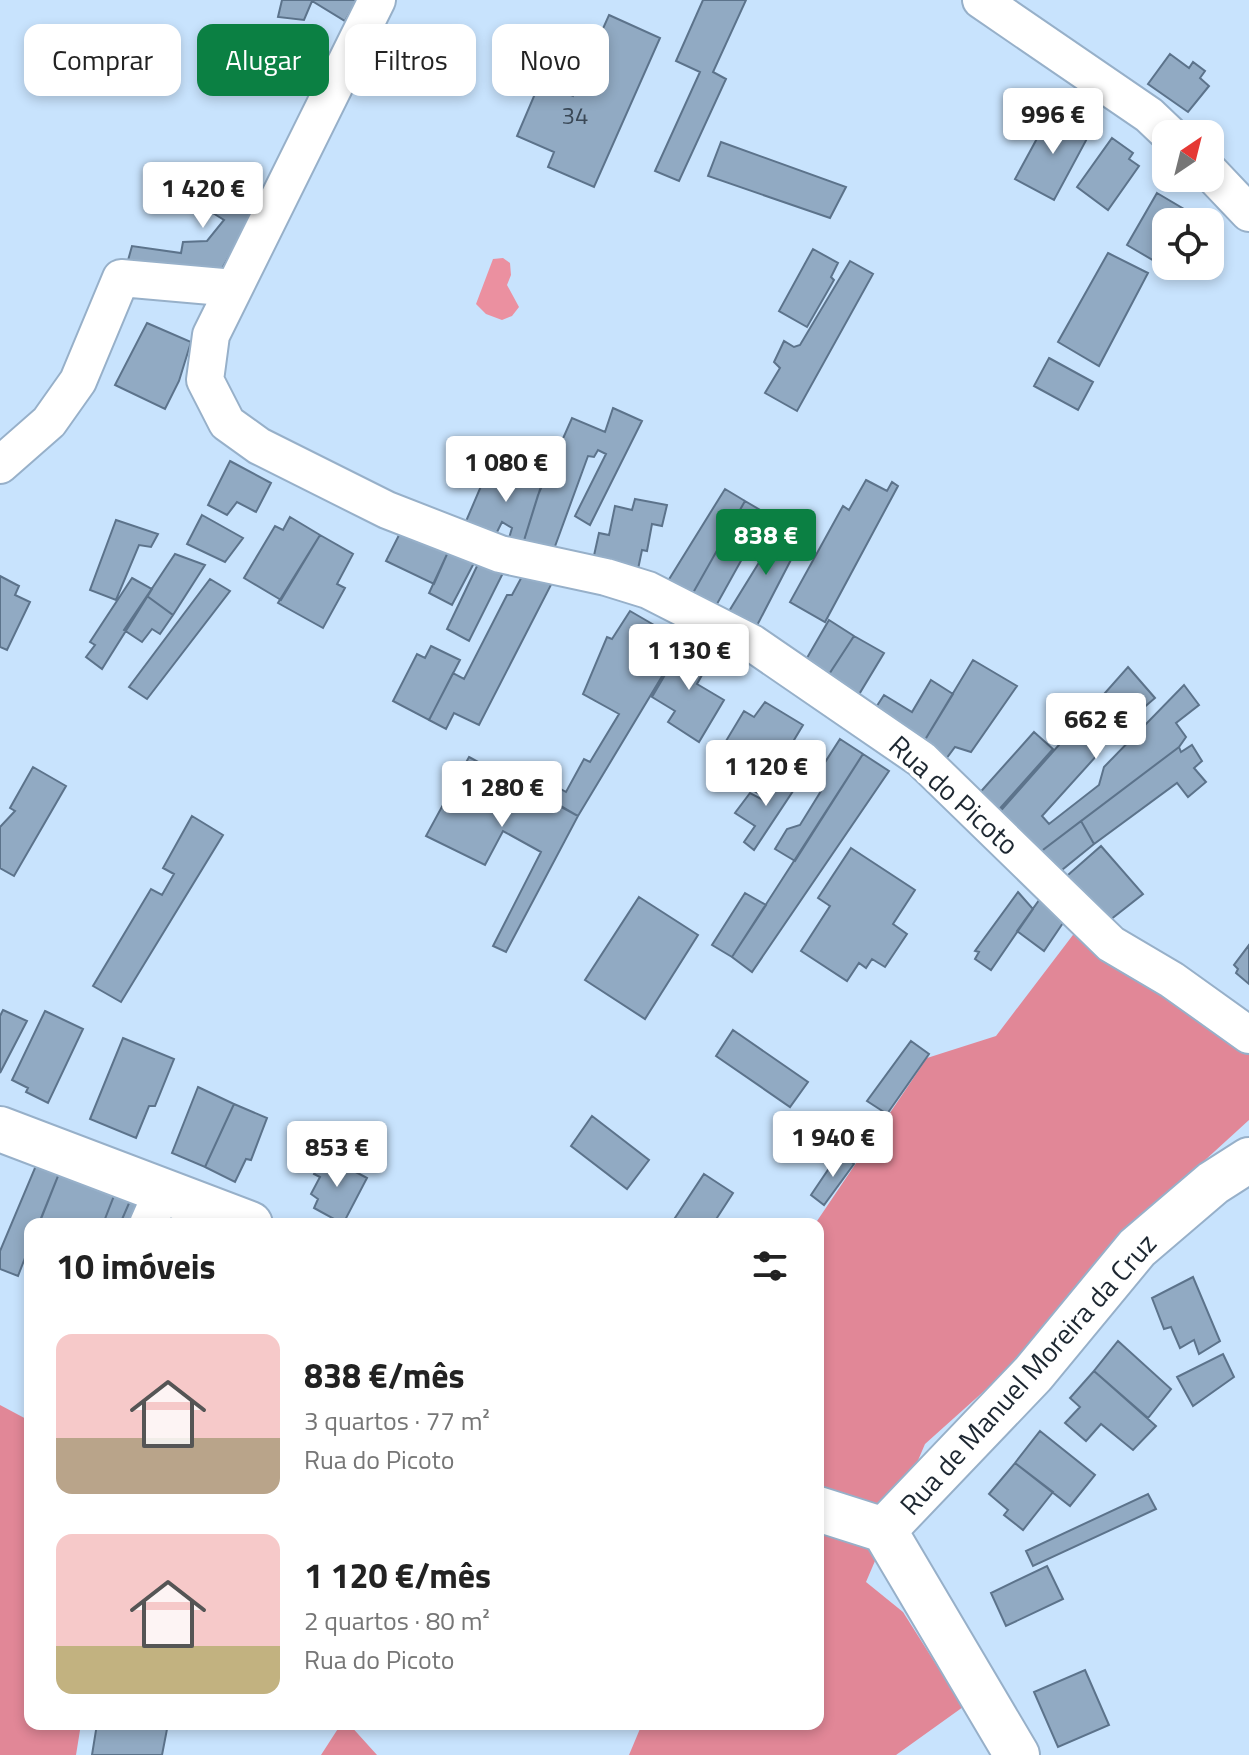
<!DOCTYPE html>
<html lang="pt">
<head>
<meta charset="utf-8">
<style>
  :root { --surface:#fff; --page:#f6f6f6; --text:#222; --muted:#767676; --accent:#0b8043 }
  body { margin:0; font-family:"Titillium Web",sans-serif; background:var(--page); color:var(--text); height:100vh; display:flex; flex-direction:column; font-size:30px; white-space:nowrap }
  * { box-sizing:border-box; margin:0 }
  p { font-size:26px; color:var(--muted) }
  .icon { flex:none; width:44px; height:44px; fill:none; stroke:currentColor; stroke-width:2; stroke-linecap:round; stroke-linejoin:round }
  .map { position:relative; flex:1; overflow:hidden }
  .details { position:absolute; left:24px; top:1218px; width:800px; height:512px; display:flex; flex-direction:column; background:var(--surface); border-radius:16px; box-shadow:0 4px 12px #0003 }
  .details>* { flex:none }
  .hud { position:absolute; left:24px; top:24px; width:800px; height:72px; display:flex; gap:16px }
  .needle { width:52px; rotate:35deg }
  .buttons { position:absolute; left:1152px; top:120px; display:grid; gap:16px }
  .buttons a { display:grid; place-items:center; width:72px; height:72px; border-radius:16px; background:var(--surface); box-shadow:0 4px 12px #0003; font-size:40px }
  .price { position:absolute; translate:-50% -68px; padding:0 18px; border-radius:8px; background:#fff; color:#222; font-size:26px; line-height:52px; filter:drop-shadow(0 2px 4px #0008) }
  .price::after { content:''; position:absolute; left:50%; top:48px; width:24px; height:18px; margin-left:-12px; background:inherit; clip-path:polygon(0 0,100% 0,50% 100%) }
  .price.on { background:var(--accent); color:#fff }
  ul { padding:0; list-style:none }
  li { display:flex; align-items:center; gap:24px; height:200px; padding:0 32px }
  li span { display:grid; place-items:center; flex:none; width:224px; height:160px; border-radius:16px; color:#555 }
  li>.icon { margin-inline-start:auto }
  span .icon { width:96px; height:96px; fill:#fffc; stroke-width:1 }
  li b { font-size:34px }
  h2 { display:flex; justify-content:space-between; align-items:center; height:96px; padding:0 32px; font-size:34px }
  .tag { padding:0 28px; border-radius:16px; background:var(--surface); box-shadow:0 4px 12px #0003; font-size:28px; line-height:72px }
  .tag.on { background:var(--accent); color:#fff }
  .map>svg:first-child { display:block }
</style>
</head>
<body>
<div class="map">
<svg width="1249" height="1755" viewBox="0 0 1249 1755">
  <rect width="100%" height="100%" fill="#c8e3fd"/>
  <!-- forest -->
  <path fill="#e18797" d="M1079 927 1249 1048V1120L1100 1256 1012 1366 925 1444 866 1582 903 1612 963 1707 896 1755H629L642 1724H818V1224H815L927 1058 996 1036Z
    M0 1405 30 1421V1724H81L76 1755H0Z
    M341 1724H349L377 1755H321Z"/>
  <!-- water -->
  <path fill="#eb90a0" d="M503 258 510 263 511 275 507 285 519 307 512 316 502 320 486 314 476 304 493 259Z"/>
  <!-- building -->
  <path fill="#91aac3" stroke="#5c738b" stroke-width="2" d="M282 0H357L345 21 312 1 304 20 278 17Z
    M703 0H746L713 72 726 79 679 181 655 171 700 72 676 61Z
    M609 15 660 38 594 187 548 167 554 152 517 136 540 82 573 96Z
    M1170 54 1189 68 1193 62 1205 71 1200 78 1209 86 1188 112 1148 84Z
    M302 59 322 69 313 88 293 78Z
    M1052 111 1090 133 1054 200 1015 179Z
    M1112 138 1133 153 1129 159 1139 166 1108 210 1077 187Z
    M721 142 846 187 830 218 708 176Z
    M192 164 259 204 215 281 127 264 132 246 181 253 183 242 207 241 224 220 176 190Z
    M1157 193 1199 218 1197 222H1166L1168 269 1127 245Z
    M813 249 838 263 831 277 834 280 807 327 779 311Z
    M1108 253 1148 273 1099 366 1058 342Z
    M850 261 873 274 797 411 765 393 780 368 774 362 784 341 794 347 800 345Z
    M147 323 191 342 179 381 165 409 115 385Z
    M1049 358 1093 382 1078 410 1034 386Z
    M613 408 642 421 590 525 575 516 606 454 598 450 594 457 588 456 550 560 521 550 538 495 572 418 605 432Z
    M528 457 547 467 521 550 507 545 512 528 502 522 491 544 461 533 490 465 518 478Z
    M230 461 271 483 256 512 237 502 227 515 208 505Z
    M866 480 887 491 892 482 898 486 825 622 790 602 843 506 849 510Z
    M725 489 745 501 689 600 663 589Z
    M635 499 667 505 662 526 652 524 647 551 642 550 638 569 593 560 599 533 609 535 615 506 632 510Z
    M745 501 767 514 712 613 689 600Z
    M790 512 809 525 751 637 723 621Z
    M202 515 243 538 225 562 187 544Z
    M290 517 320 535 281 600 244 578 275 526 283 530Z
    M116 520 158 534 151 547 139 545 116 600 90 590Z
    M401 531 448 552 434 584 386 561Z
    M320 535 353 554 337 584 345 588 323 628 278 603Z
    M448 552 475 561 452 605 429 593Z
    M175 554 205 565 173 615 147 596Z
    M478 564 504 571 469 641 447 629Z
    M525 571 554 579 479 725 454 713 446 729 429 720 453 673 464 679 507 595H512Z
    M0 576 19 586 15 595 30 602 7 650 0 647Z
    M132 578 152 589 102 669 86 657 95 645 90 642Z
    M210 579 230 591 147 699 129 687Z
    M147 596 173 615 160 634 152 629 142 642 124 630Z
    M630 611 661 629 649 650 670 663 578 816 551 800 559 788 566 792 584 759 590 762 619 714 583 694 607 637 612 639Z
    M829 620 854 636 824 682 800 670Z
    M854 636 884 653 855 701 824 682Z
    M686 639 713 655 697 684 724 700 699 742 668 722 675 711 652 697Z
    M431 646 460 660 429 720 393 701 417 654 425 658Z
    M973 660 1017 686 971 752 955 747 943 763 923 743Z
    M1128 667 1155 698 1096 749 1099 753 1042 816 1049 824 1099 785 1104 767 1184 685 1199 705 1176 723 1186 737 1179 747 1035 856 996 816Z
    M931 680 953 694 923 743 873 712 884 695 912 712Z
    M765 702 803 725 761 795 711 766 744 711 754 717Z
    M1034 732 1053 749 995 814 976 797Z
    M840 739 863 754 795 861 775 849 787 829 800 825 821 791 811 784Z
    M1192 745 1202 761 1194 768 1206 782 1188 797 1177 783 1094 844 1081 821 1179 747 1181 752Z
    M863 754 889 771 752 972 732 957Z
    M469 757 578 816 506 952 493 946 541 852 503 831 485 865 426 836Z
    M33 767 66 786 14 876 0 868V827L15 811 10 808Z
    M782 771 799 782 754 850 744 842 755 826 735 813 750 793 763 800Z
    M192 816 223 835 121 1002 93 986 151 889 162 895 174 874 163 868Z
    M1081 821 1094 844 1052 878 1035 856Z
    M1101 846 1143 894 1105 924 1060 882Z
    M851 848 915 890 893 924 907 934 885 967 872 959 866 968 859 963 847 981 801 951 830 906 818 898Z
    M1018 892 1033 909 991 970 975 959 979 952 975 951Z
    M745 893 766 905 732 957 712 945Z
    M1042 896 1067 917 1044 951 1017 931Z
    M639 897 698 935 645 1019 585 980Z
    M1249 945V984L1236 973 1238 969 1234 965Z
    M3 1010 27 1021 0 1073V1016Z
    M45 1011 83 1029 48 1103 26 1092 28 1088 12 1080Z
    M733 1030 808 1082 790 1107 716 1056Z
    M123 1038 174 1059 155 1106H149L136 1138 90 1119Z
    M911 1041 929 1054 887 1114 867 1101Z
    M198 1087 234 1104 205 1167 172 1153Z
    M234 1104 267 1118 251 1160 246 1159 235 1182 205 1167Z
    M592 1116 649 1160 627 1189 571 1146Z
    M840 1152 854 1164 824 1205 811 1195Z
    M324 1155 367 1178 343 1224 314 1208 318 1199 311 1194 320 1177 314 1174Z
    M40 1156 62 1166 39 1224H30V1245L18 1276 0 1269V1251Z
    M62 1166 117 1188 103 1224 39 1223Z
    M704 1174 733 1193 713 1224H671Z
    M117 1188 133 1194 120 1224H103Z
    M133 1194 147 1201 138 1224H120Z
    M1193 1277 1220 1341 1199 1354 1194 1340 1180 1348 1171 1327 1164 1329 1152 1298Z
    M1118 1341 1171 1389 1148 1418 1094 1371Z
    M1223 1354 1234 1377 1193 1406 1177 1377Z
    M1094 1371 1156 1426 1133 1450 1101 1424 1086 1441 1065 1423 1080 1407 1070 1398Z
    M1040 1431 1095 1475 1070 1506 1015 1463Z
    M1015 1463 1053 1492 1023 1530 1004 1515 1008 1510 989 1494Z
    M1148 1494 1156 1509 1033 1566 1026 1551Z
    M1047 1566 1063 1599 1006 1626 991 1593Z
    M1085 1670 1109 1725 1058 1747 1034 1692Z
    M97 1724H168L162 1755H92Z"/>
  <g fill="none" stroke-linecap="round" stroke-linejoin="round">
    <defs>
      <path id="minor" d="M377 0 211 335 205 380 227 423 259 446 387 510 500 554 606 577 648 590 752 643 921 759 1111 944 1172 980 1249 1035
        M981 0 1149 115 1169 134
        M1210 172 1249 213
        M0 465 49 422 78 381 121 278 234 288
        M148 1224 163 1190"/>
      <path id="tertiary" d="M0 1129 250 1224
        M818 1509 884 1530
        M884 1530 1033 1374 1137 1248 1213 1183 1249 1160
        M884 1530 1017 1755"/>
    </defs>
    <!-- minor casing -->
    <use href="#minor" stroke="#97b0c9" stroke-width="40"/>
    <!-- tertiary casing -->
    <use href="#tertiary" stroke="#97b0c9" stroke-width="48"/>
    <!-- minor -->
    <use href="#minor" stroke="#fff" stroke-width="36"/>
    <!-- tertiary -->
    <use href="#tertiary" stroke="#fff" stroke-width="44"/>
  </g>
  <g text-anchor="middle" stroke-width="8" stroke-linejoin="round" paint-order="stroke">
    <!-- number labels -->
    <g font-size="24" fill="#3a4856">
      <text x="575" y="124">34</text>
    </g>
    <!-- street labels -->
    <g font-size="28" fill="#1d2731" stroke="#fff">
      <text transform="translate(954 795) rotate(42)" y="10">Rua do Picoto</text>
      <text transform="translate(1028 1374) rotate(-48)" y="10">Rua de Manuel Moreira da Cruz</text>
    </g>
  </g>
</svg>
<div class="buttons">
<a><svg class="needle" viewBox="-14 -14 28 28"><path d="M0-13l5 13h-10z" fill="#e53935"/><path d="M0 13l5-13h-10z" fill="#767676"/></svg></a>
<a><svg class="icon" aria-label="locate" viewBox="0 0 24 24"><circle cx="12" cy="12" r="6"/><path d="M12 2v4M12 18v4M2 12h4M18 12h4"/></svg></a>
</div>
<b class="price" style="left:1053px;top:156px">996 €</b>
<b class="price" style="left:203px;top:230px">1 420 €</b>
<b class="price" style="left:506px;top:504px">1 080 €</b>
<b class="price on" style="left:766px;top:577px">838 €</b>
<b class="price" style="left:689px;top:692px">1 130 €</b>
<b class="price" style="left:1096px;top:761px">662 €</b>
<b class="price" style="left:766px;top:808px">1 120 €</b>
<b class="price" style="left:502px;top:829px">1 280 €</b>
<b class="price" style="left:833px;top:1179px">1 940 €</b>
<b class="price" style="left:337px;top:1189px">853 €</b>
<div class="hud">
<a class="tag">Comprar</a>
<a class="tag on">Alugar</a>
<a class="tag">Filtros</a>
<a class="tag">Novo</a>
</div>
<section class="details">
<h2>10 imóveis<svg class="icon" aria-label="filters" viewBox="0 0 24 24"><path d="M4 7h16M4 17h16"/><circle cx="9" cy="7" r="2"/><circle cx="15" cy="17" r="2"/></svg></h2>
<ul>
<li><span style="background:linear-gradient(#f6c9c9 65%,#b9a48a 0)"><svg class="icon" aria-label="home" viewBox="0 0 24 24"><path d="M3 11l9-7 9 7M6 9v11h12V9"/></svg></span><div><b>838 €/mês</b><p>3 quartos · 77 m²</p><p>Rua do Picoto</p></div></li>
<li><span style="background:linear-gradient(#f6c9c9 70%,#c2b280 0)"><svg class="icon" aria-label="home" viewBox="0 0 24 24"><path d="M3 11l9-7 9 7M6 9v11h12V9"/></svg></span><div><b>1 120 €/mês</b><p>2 quartos · 80 m²</p><p>Rua do Picoto</p></div></li>
</ul>
</section>
</div>
</body>
</html>
